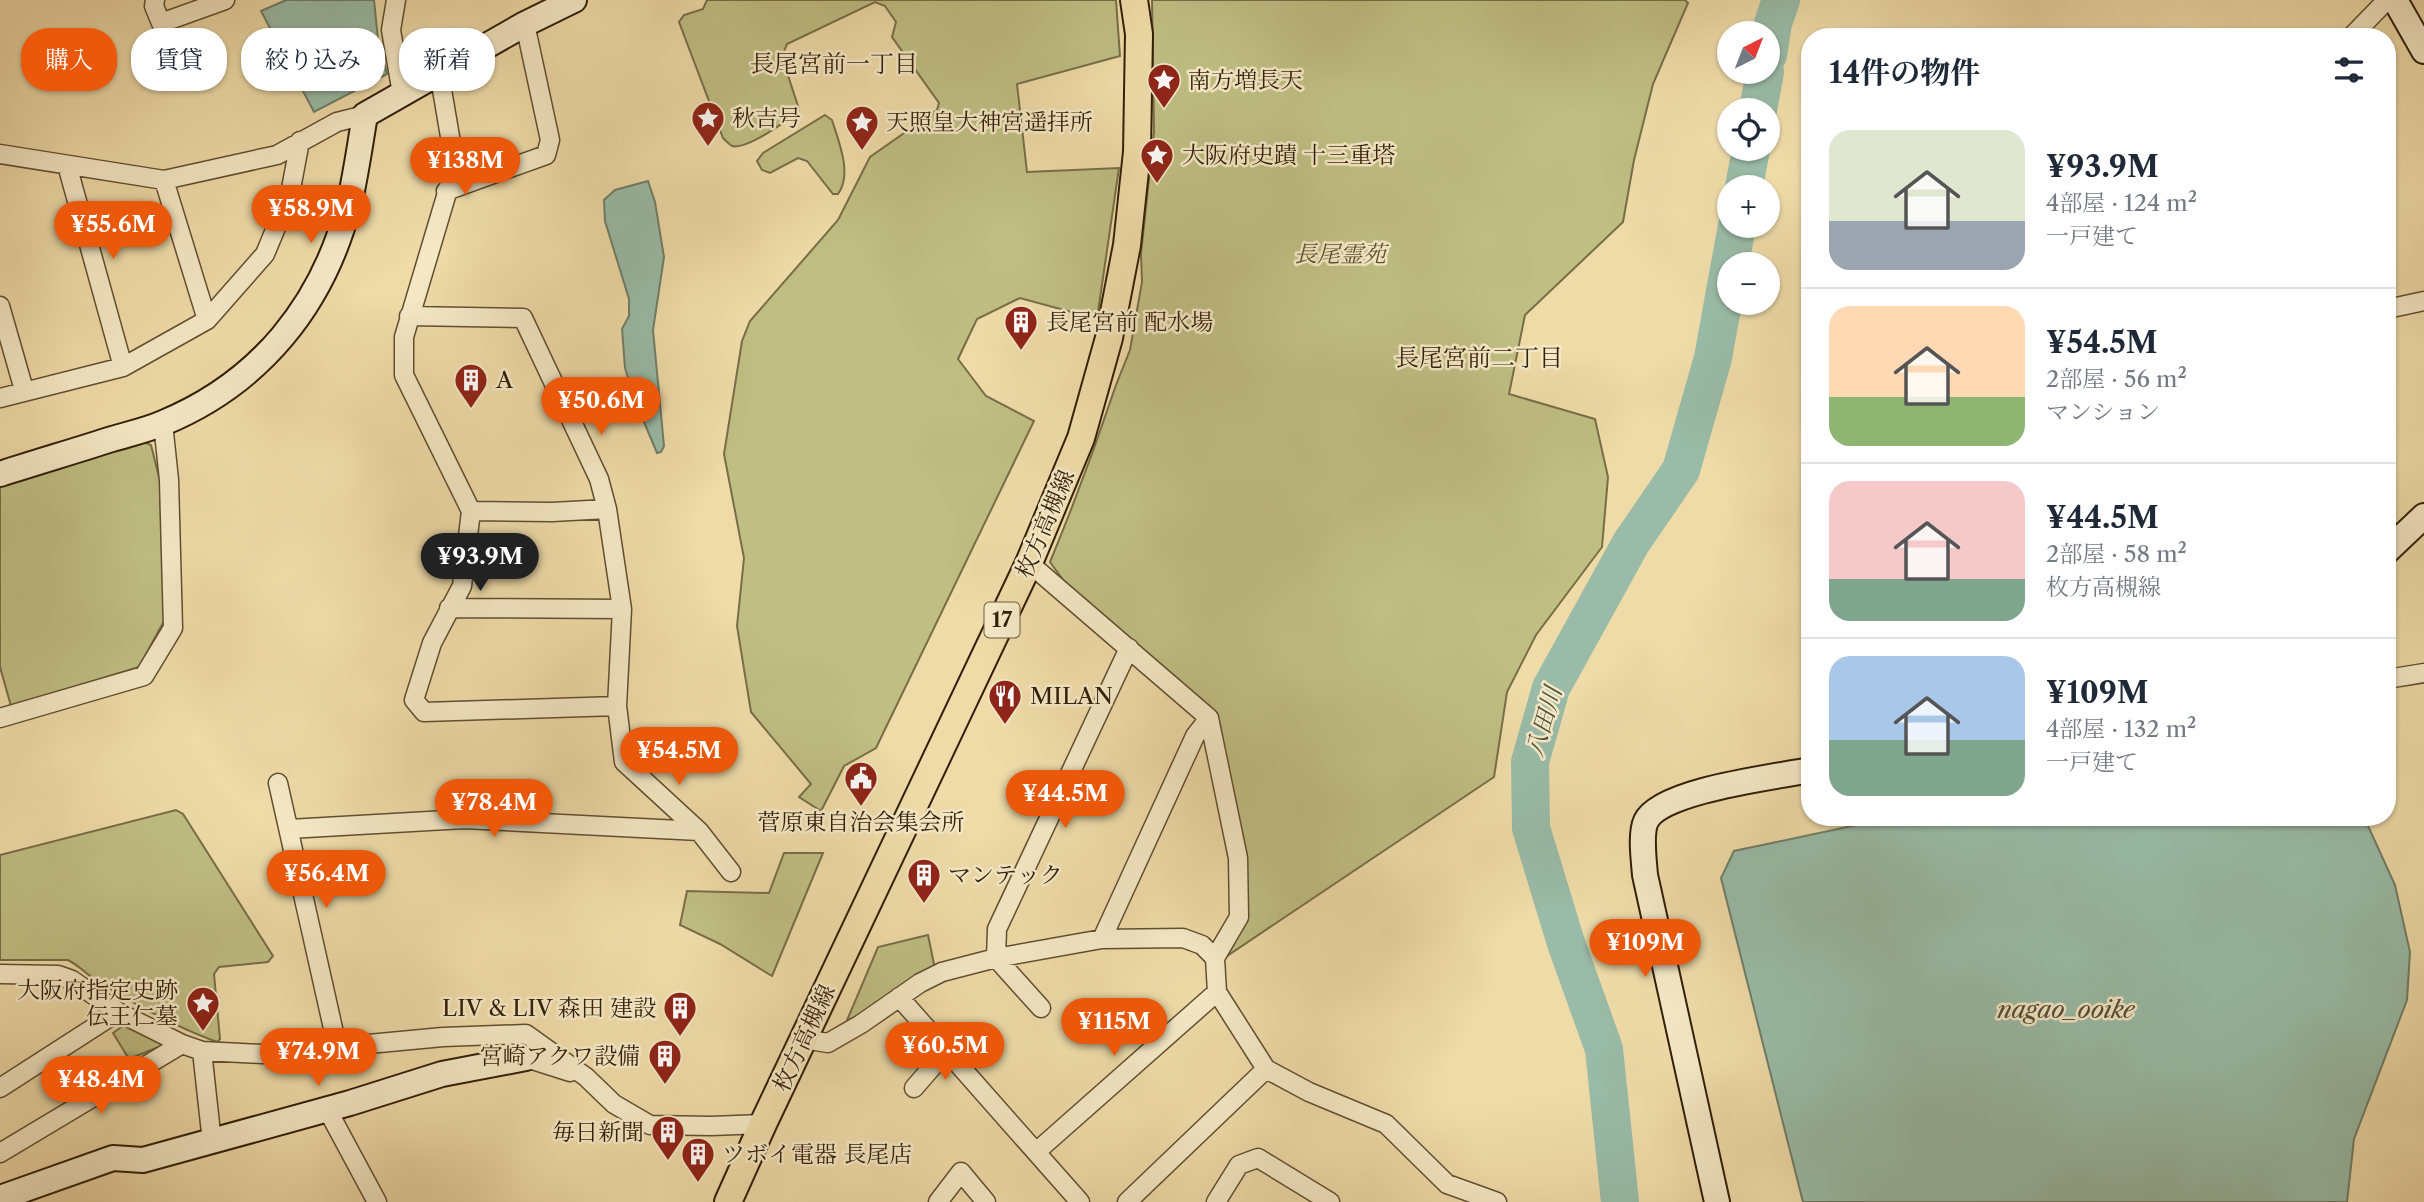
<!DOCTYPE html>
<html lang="ja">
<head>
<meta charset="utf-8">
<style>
  :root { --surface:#fff; --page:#f2f2f3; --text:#1f2937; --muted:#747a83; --line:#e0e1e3; --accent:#ea580c }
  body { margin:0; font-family:"Libre Caslon Text","Noto Serif JP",serif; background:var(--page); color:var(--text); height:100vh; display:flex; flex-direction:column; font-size:26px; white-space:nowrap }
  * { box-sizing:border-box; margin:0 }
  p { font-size:23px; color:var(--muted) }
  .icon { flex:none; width:38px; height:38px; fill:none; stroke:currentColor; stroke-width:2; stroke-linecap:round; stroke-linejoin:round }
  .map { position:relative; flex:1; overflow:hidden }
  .sheet { position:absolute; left:1801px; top:28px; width:595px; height:798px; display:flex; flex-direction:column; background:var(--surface); border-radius:28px; box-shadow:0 2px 5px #0004 }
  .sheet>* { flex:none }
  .banner { position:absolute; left:21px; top:28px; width:665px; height:63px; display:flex; gap:14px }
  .needle { width:46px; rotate:42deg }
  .fabs { position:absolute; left:1717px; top:21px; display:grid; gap:14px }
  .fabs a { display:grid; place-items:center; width:63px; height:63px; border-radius:50%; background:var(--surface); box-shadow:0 2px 5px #0004; font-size:35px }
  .price { position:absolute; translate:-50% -60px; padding:0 16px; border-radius:24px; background:var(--accent); color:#fff; font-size:23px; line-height:46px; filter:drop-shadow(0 2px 4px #0008) }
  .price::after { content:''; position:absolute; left:50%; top:42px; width:21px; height:16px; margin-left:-10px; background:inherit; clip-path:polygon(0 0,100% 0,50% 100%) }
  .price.selected { background:#222; color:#fff }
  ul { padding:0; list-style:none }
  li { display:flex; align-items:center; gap:21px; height:175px; padding:0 28px }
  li+li { border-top:2px solid var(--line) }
  li span { display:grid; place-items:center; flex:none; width:196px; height:140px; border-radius:21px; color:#555 }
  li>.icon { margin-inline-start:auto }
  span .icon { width:84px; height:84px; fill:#fffc; stroke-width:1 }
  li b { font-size:30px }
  h2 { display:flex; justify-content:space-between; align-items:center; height:84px; padding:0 28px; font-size:30px }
  .chip { padding:0 24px; border-radius:28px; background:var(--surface); box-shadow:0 2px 5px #0004; font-size:24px; line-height:63px }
  .chip.selected { background:var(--accent); color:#fff }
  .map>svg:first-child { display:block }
</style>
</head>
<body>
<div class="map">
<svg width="2424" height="1202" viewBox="0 0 2424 1202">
  <rect width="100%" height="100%" fill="#eedba8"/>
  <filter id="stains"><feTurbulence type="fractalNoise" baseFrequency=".00286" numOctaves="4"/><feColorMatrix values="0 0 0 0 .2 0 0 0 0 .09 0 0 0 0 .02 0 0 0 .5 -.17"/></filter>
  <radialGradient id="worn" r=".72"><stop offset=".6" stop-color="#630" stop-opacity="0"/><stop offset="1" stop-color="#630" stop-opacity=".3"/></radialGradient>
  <!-- green -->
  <path fill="#bfbe83" stroke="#786e46" stroke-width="2" d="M707 0H1116L1120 56 1017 84 1027 172 1119 168 1097 319 1020 298 977 319 958 359 986 396 1034 421 876 748 844 766 821 811 799 797 811 784 751 712 737 626 744 558 724 454 742 341 750 321 838 220 870 157 937 110 939 103 892 37 896 22 885 6 875 2 787 44 782 57 799 109 795 115C782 123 747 150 732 146 729 144 726 141 723 138L679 22 684 15 703 9Z
    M1152 0H1685L1688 3 1653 84 1634 160 1623 222 1525 315 1509 394 1595 419 1608 477 1602 547 1536 635 1507 692 1494 777 1224 958 1243 850 1217 715 1072 592 1050 562C1074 504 1096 445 1116 385L1130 350 1142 282 1141 254 1154 132Z
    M825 115 832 120C838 140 853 174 838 194H833L807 161 798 158 770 173 762 170 757 161 763 153Z
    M139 440 151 445 160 481 164 621 139 667 11 706 0 667V483Z
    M176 810 183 814 273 956 268 962 219 967 214 974 220 1039 217 1042C176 1027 137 1006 99 982 88 976 80 966 68 960H0V855Z
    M784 853H823L772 976 720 944 680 925 687 891 769 893Z
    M928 935 935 969 845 1025 878 947Z
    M127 1023 166 1044 129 1059 113 1033Z"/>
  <!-- water -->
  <path fill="#99bba7" stroke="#707d67" stroke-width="2" d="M286 0H374L378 39 387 74 314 112 261 11Z
    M648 181 655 202 664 257 653 330 664 446 661 452 657 453 636 403 625 368 622 329 629 316V299L605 221 604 200 615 190Z
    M1894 817H2364L2395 885 2410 952 2407 1000 2354 1139 2347 1202H1803L1721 878 1734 851Z"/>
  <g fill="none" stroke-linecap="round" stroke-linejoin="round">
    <!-- river -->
    <path stroke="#99bba7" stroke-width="38" d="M1768 55 1773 23 1781 0
      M1758 110 1765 72
      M1744 187 1751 149
      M1730 264 1737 226
      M1620 1202 1604 1049 1566 943 1531 828 1530 762 1551 688 1631 543 1681 470 1713 358 1729 269"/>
    <defs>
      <path id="street" d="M155 0 154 6 161 23 225 0
        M396 0 391 30 402 94
        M2351 37 2387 0
        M439 72 455 166 404 337V375L471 511 462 586 432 643 414 700 424 712 617 706
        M0 154 164 180 277 155 337 122 365 115
        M67 165 123 367
        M164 180 207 320
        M446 191 546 155 550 140 525 24
        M0 306 24 390
        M2387 309 2424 301
        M409 316 523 318 599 479 607 509 622 609 617 706 624 762 699 831 731 872
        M0 398 123 367 207 320 265 254 290 194 300 141
        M471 511 552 512 607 509
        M1029 563 1209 718 1238 858 1239 917 1215 958 1217 992 1266 1069 1309 1092 1386 1124 1447 1184 1497 1202
        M449 608 622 609
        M2387 679 2424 673
        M0 718 144 676 173 628 169 480 163 423
        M278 783 337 1046
        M289 829 464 819 699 831
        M1102 939 1195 736 1209 718
        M0 974 58 975 72 980 118 1012 182 1044 202 1051 262 1054 443 1037 526 1034 586 1077 614 1104 650 1125 711 1126 763 1124
        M899 997 1080 1202
        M1041 1008 996 958 997 929 1129 648
        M803 1039 828 1043 861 1024 920 983 942 972 996 958 1102 939 1183 938 1202 945 1215 958
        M202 1051 212 1142
        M526 1058 570 1072
        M0 1088 118 1012
        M914 1088 946 1051
        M327 1109 377 1202
        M1036 1152 1217 992
        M0 1153 182 1044
        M938 1202 961 1172 986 1202
        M1127 1202 1266 1069
        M1216 1202 1239 1165 1258 1158 1330 1202"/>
      <path id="secondary" d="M2395 0 2424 51
        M0 474C37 462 75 451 112 439 129 434 147 430 163 423 260 383 323 305 349 204 356 175 360 144 365 115L525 24 574 0
        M2387 551 2424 516
        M0 1198 113 1158 143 1160 350 1103 442 1074 526 1058
        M1717 1202 1645 875C1644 861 1640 834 1646 821 1661 790 1776 777 1810 770"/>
      <path id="primary" d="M728 1202 763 1124 1029 563 1081 438 1109 338 1127 245 1137 152 1139 34 1134 0"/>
    </defs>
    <!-- street casing -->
    <use href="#street" stroke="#614e30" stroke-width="21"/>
    <!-- secondary casing -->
    <use href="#secondary" stroke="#321f08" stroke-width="28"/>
    <!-- primary casing -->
    <use href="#primary" stroke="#321f08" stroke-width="30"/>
    <!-- street -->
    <use href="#street" stroke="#f4e8c6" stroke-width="18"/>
    <!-- secondary -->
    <use href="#secondary" stroke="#f4e8c6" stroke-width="24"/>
    <!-- primary -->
    <use href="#primary" stroke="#eedba8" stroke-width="26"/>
  </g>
  <!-- icons -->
  <defs>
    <symbol id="sight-pin" viewBox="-11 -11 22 30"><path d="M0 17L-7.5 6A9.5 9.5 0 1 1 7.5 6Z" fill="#8f2418" stroke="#f4e8c6"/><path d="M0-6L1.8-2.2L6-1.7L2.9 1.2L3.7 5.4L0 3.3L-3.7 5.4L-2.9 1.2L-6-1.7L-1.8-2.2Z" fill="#fff"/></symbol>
    <symbol id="building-pin" viewBox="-11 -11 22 30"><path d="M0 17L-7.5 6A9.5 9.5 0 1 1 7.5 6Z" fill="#8f2418" stroke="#f4e8c6"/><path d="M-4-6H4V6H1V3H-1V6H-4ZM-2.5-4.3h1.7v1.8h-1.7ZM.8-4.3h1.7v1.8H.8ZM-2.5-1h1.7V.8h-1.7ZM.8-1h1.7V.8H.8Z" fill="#fff"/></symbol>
    <symbol id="restaurant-pin" viewBox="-11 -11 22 30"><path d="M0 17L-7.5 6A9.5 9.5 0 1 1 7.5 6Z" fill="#8f2418" stroke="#f4e8c6"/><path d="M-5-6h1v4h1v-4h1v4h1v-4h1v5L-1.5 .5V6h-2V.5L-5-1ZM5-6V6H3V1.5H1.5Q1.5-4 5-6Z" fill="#fff"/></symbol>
    <symbol id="civic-pin" viewBox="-11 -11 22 30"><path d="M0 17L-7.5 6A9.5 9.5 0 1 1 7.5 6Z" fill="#8f2418" stroke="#f4e8c6"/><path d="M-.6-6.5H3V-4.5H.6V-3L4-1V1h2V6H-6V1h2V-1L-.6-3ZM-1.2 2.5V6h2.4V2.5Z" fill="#fff"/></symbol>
  </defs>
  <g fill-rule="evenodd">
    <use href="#sight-pin" x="1145" y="61" width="38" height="52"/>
    <use href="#sight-pin" x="689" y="99" width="38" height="52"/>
    <use href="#sight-pin" x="843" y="103" width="38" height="52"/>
    <use href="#sight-pin" x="1138" y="136" width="38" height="52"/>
    <use href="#building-pin" x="1002" y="303" width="38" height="52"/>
    <use href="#building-pin" x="452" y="361" width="38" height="52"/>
    <use href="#restaurant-pin" x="986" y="677" width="38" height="52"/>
    <use href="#civic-pin" x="842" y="759" width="38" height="52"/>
    <use href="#building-pin" x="905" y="856" width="38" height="52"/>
    <use href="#sight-pin" x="184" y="984" width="38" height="52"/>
    <use href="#building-pin" x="661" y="989" width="38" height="52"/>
    <use href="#building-pin" x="646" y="1037" width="38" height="52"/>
    <use href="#building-pin" x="649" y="1113" width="38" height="52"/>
    <use href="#building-pin" x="679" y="1135" width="38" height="52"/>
  </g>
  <g text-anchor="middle" stroke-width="5" stroke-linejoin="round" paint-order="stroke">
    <!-- shield labels -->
    <rect fill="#f4e8c6" stroke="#6c5b41" stroke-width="2" x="984.5" y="602.5" width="35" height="35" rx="5"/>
    <g font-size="21" font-weight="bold" fill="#321f08">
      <text x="1002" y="627">17</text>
    </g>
    <!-- poi labels -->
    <g font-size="23" fill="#321f08" stroke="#f4e8c6" text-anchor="start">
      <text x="1188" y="88">南方増長天</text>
      <text x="732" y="126">秋吉号</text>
      <text x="886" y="130">天照皇大神宮遥拝所</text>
      <text x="1182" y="163">大阪府史蹟 十三重塔</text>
      <text x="1046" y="330">長尾宮前 配水場</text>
      <text x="496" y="388">A</text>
      <text x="1030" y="704">MILAN</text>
      <text x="861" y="830" text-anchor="middle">菅原東自治会集会所</text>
      <text x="948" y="883">マンテック</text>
      <text x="178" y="998" text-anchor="end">大阪府指定史跡<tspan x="178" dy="26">伝王仁墓</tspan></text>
      <text x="656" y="1016" text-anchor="end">LIV &amp; LIV 森田 建設</text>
      <text x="640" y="1064" text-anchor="end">宮崎アクワ設備</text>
      <text x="644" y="1140" text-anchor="end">毎日新聞</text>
      <text x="722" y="1162">ツボイ電器 長尾店</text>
    </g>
    <!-- park labels -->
    <g font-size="23" font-style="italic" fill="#5c4f2d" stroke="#f4e8c6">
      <text x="1340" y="262">長尾霊苑</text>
    </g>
    <!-- street labels -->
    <g font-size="23" fill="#321f08" stroke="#f4e8c6">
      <text transform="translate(1045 524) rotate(-67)" y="8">枚方高槻線</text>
      <text transform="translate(804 1038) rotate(-65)" y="8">枚方高槻線</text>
    </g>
    <!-- neighbourhood labels -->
    <g font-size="24" fill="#321f08" stroke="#f4e8c6">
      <text x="834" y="72">長尾宮前一丁目</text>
      <text x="1479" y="366">長尾宮前二丁目</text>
    </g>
    <!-- water labels -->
    <g font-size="24" font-style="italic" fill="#514e38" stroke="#f4e8c6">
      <text transform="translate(1544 722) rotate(-74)" y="8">八田川</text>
      <text x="2066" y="1018">nagao_ooike</text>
    </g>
  </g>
  <rect width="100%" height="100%" filter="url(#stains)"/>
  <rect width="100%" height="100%" fill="url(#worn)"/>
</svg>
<div class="fabs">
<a><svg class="needle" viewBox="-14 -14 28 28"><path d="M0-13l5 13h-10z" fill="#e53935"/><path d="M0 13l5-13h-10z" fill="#747a83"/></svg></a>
<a><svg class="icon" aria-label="locate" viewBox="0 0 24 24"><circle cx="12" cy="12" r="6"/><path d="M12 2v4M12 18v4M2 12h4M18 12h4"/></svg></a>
<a>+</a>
<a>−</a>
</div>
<b class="price" style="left:465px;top:197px">¥138M</b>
<b class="price" style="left:311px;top:245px">¥58.9M</b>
<b class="price" style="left:113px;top:261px">¥55.6M</b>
<b class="price" style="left:601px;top:437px">¥50.6M</b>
<b class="price selected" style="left:480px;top:593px">¥93.9M</b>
<b class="price" style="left:679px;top:787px">¥54.5M</b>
<b class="price" style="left:1065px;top:830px">¥44.5M</b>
<b class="price" style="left:494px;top:839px">¥78.4M</b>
<b class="price" style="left:326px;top:910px">¥56.4M</b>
<b class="price" style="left:1645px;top:979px">¥109M</b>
<b class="price" style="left:1114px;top:1058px">¥115M</b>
<b class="price" style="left:945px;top:1082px">¥60.5M</b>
<b class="price" style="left:318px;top:1088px">¥74.9M</b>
<b class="price" style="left:101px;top:1116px">¥48.4M</b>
<div class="banner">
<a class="chip selected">購入</a>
<a class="chip">賃貸</a>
<a class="chip">絞り込み</a>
<a class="chip">新着</a>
</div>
<section class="sheet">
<h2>14件の物件<svg class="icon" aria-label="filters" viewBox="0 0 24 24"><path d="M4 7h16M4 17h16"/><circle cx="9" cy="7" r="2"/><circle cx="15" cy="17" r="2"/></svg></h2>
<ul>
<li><span style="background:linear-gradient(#dfe7d0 65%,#9aa5b1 0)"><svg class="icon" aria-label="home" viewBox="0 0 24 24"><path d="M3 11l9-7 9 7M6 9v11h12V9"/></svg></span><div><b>¥93.9M</b><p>4部屋 · 124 m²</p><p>一戸建て</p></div></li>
<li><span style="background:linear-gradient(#ffd9b3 65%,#8fb573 0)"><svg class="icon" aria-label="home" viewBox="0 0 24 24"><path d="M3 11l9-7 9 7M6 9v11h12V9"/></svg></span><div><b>¥54.5M</b><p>2部屋 · 56 m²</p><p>マンション</p></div></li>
<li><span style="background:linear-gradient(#f6c9c9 70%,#7fa58c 0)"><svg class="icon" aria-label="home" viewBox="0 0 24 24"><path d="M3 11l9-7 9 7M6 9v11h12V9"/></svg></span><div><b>¥44.5M</b><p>2部屋 · 58 m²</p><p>枚方高槻線</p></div></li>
<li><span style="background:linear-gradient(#a9c7e8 60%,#7fa58c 0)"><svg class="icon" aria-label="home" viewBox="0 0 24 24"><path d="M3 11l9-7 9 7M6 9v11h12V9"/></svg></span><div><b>¥109M</b><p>4部屋 · 132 m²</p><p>一戸建て</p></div></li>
</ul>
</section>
</div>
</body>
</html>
